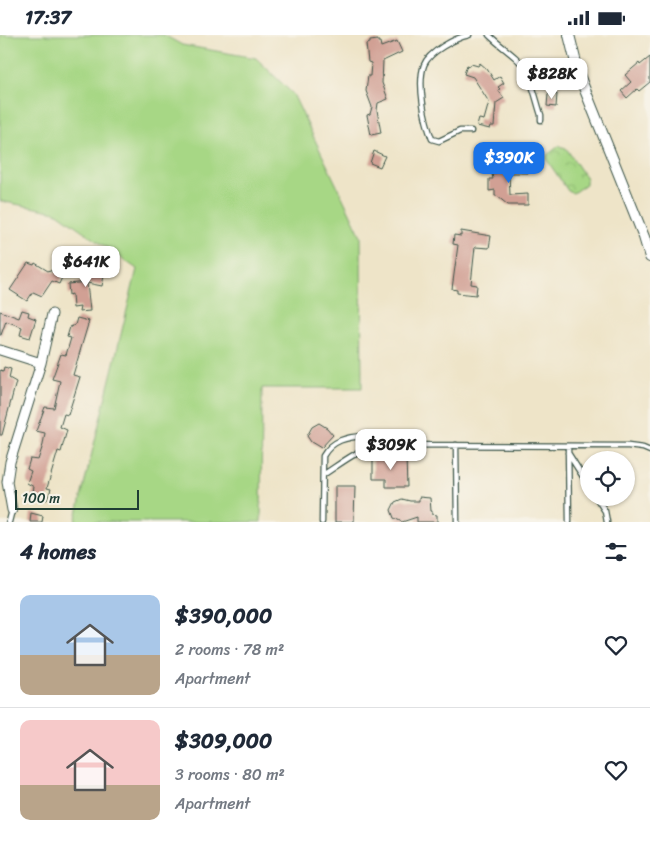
<!DOCTYPE html>
<html lang="en">
<head>
<meta charset="utf-8">
<style>
  :root { --surface:#fff; --page:#f6f6f7; --text:#1f2937; --muted:#747a83; --line:#e0e1e3; --accent:#1a73e8 }
  body { margin:0; font-family:Sriracha,sans-serif; background:var(--page); color:var(--text); height:100vh; display:flex; flex-direction:column; font-size:19px; white-space:nowrap }
  * { box-sizing:border-box; margin:0 }
  p { font-size:16px; color:var(--muted) }
  .icon { flex:none; width:28px; height:28px; fill:none; stroke:currentColor; stroke-width:2; stroke-linecap:round; stroke-linejoin:round }
  .map { position:relative; height:487px; overflow:hidden }
  .details { display:flex; flex-direction:column; background:var(--surface); flex:1 }
  .details>* { flex:none }
  .buttons { position:absolute; left:580px; top:416px; display:grid; gap:10px }
  .buttons a { display:grid; place-items:center; width:55px; height:55px; border-radius:50%; background:var(--surface); box-shadow:0 1px 4px #0004; font-size:25px }
  .scale { position:absolute; left:15px; bottom:12px; width:124px; box-sizing:border-box; padding-left:5px; border:2px solid #1f3d34; border-top:0; font-size:14px; line-height:18px; white-space:nowrap; color:#1f3d34; -webkit-text-stroke:4px #f7f3e8; paint-order:stroke }
  .price { position:absolute; translate:-50% -42px; padding:0 11px; border-radius:10px; background:#fff; color:#222; font-size:16px; line-height:32px; filter:drop-shadow(0 1px 2px #0008) }
  .price::after { content:''; position:absolute; left:50%; top:30px; width:15px; height:11px; margin-left:-8px; background:inherit; clip-path:polygon(0 0,100% 0,50% 100%) }
  .price.selected { background:var(--accent); color:#fff }
  ul { padding:0; list-style:none }
  li { display:flex; align-items:center; gap:15px; height:125px; padding:0 20px }
  li+li { border-top:1px solid var(--line) }
  li span { display:grid; place-items:center; flex:none; width:140px; height:100px; border-radius:10px; color:#555 }
  li>.icon { margin-inline-start:auto }
  span .icon { width:60px; height:60px; fill:#fffc; stroke-width:1 }
  li b { font-size:21px }
  h2 { display:flex; justify-content:space-between; align-items:center; height:60px; padding:0 20px; font-size:21px }
  .status { display:flex; justify-content:space-between; align-items:center; height:35px; padding:0 25px; background:var(--surface); direction:ltr }
  .status svg { height:14px; fill:currentColor }
  .map>svg:first-child { display:block }
</style>
</head>
<body>
<div class="status"><b>17:37</b><svg viewBox="0 0 49 12"><path d="M0 12V9h3v3zM5 12V6h3v6zM10 12V3h3v9zM15 12V0h3v12zM26 1h20v11H26zM47 4h2v5h-2z"/></svg></div>
<div class="map">
<svg width="650" height="487" viewBox="0 0 650 487">
  <defs>
    <pattern id="park-crowns" width="20" height="18" patternUnits="userSpaceOnUse" patternTransform="scale(1.25)"><rect width="20" height="18" fill="#a7d785"/><path d="M2 6a3 3 0 1 1 6 0M12 15a3 3 0 1 1 6 0" fill="none" stroke="#8fb973"/></pattern>
  </defs>
  <rect width="100%" height="100%" fill="#f7f3e8"/>
  <filter id="ink" filterUnits="userSpaceOnUse"><feTurbulence type="fractalNoise" baseFrequency=".02" numOctaves="2"/><feDisplacementMap in="SourceGraphic" scale="10" xChannelSelector="R" yChannelSelector="G"/><feConvolveMatrix kernelMatrix="1 2 1 2 8 2 1 2 1" color-interpolation-filters="sRGB"/></filter>
  <filter id="wash" filterUnits="userSpaceOnUse"><feTurbulence type="fractalNoise" baseFrequency=".0096" numOctaves="4" result="noise"/><feDisplacementMap in="SourceGraphic" scale="20" xChannelSelector="R" yChannelSelector="G"/><feGaussianBlur stdDeviation="1.12" result="paint"/><feColorMatrix in="noise" values="0 0 0 0 0 0 0 0 0 0 0 0 0 0 0 0 0 1.4 0 .05"/><feComposite in="paint" operator="in"/></filter>
  <g filter="url(#wash)">
    <rect width="100%" height="100%" fill="#eee4c8"/>
    <!-- grass -->
    <path fill="#a7d785" stroke="#638a5c" d="M0 0H164L182 10 256 23 293 59 361 201 362 353H262L261 487H75L137 234 56 177 0 166Z"/>
    <!-- park -->
    <path fill="url(#park-crowns)" stroke="#638a5c" d="M559 111 566 113 586 143V149L573 158 568 156 547 125V120Z"/>
    <g id="blocks">
      <!-- building -->
      <path fill="#d1a094" d="M378 5V7H380L381 12 397 6 402 17 383 26 382 48 388 64 378 68 377 75 381 98 371 100 367 80 370 79 372 72 366 56 368 41H370L371 28 368 27 366 9 370 8V6Z
        M650 22V47L639 56 637 54 627 63 621 56 631 47 625 40 639 28 640 30Z
        M480 28 487 34 494 45 500 41 504 48 498 52 500 54 498 55 504 63 496 68 494 91H491L490 94 477 91 479 84 484 85 489 67 473 42 464 39 467 30 470 31 471 29 478 31Z
        M548 59H557L556 72 547 71Z
        M374 116 385 121 380 132 370 128Z
        M528 126V138H509L510 160 528 159V170H508L497 161H495V155L489 156V144H493L492 139H495V136H500L507 129Z
        M461 196 491 201 489 213 475 212 471 249 477 250 476 260 457 258V255L452 254 458 210 453 209 454 200 461 201Z
        M28 228 34 230 35 228 48 236 49 235 55 238 57 234 65 236 59 249 52 246 42 261 33 257 27 266 10 255Z
        M94 229 106 231 102 251 87 248 90 276 79 277 80 272 73 273 72 259 69 260 68 249 86 247 88 238H90L91 235 93 236Z
        M22 275 29 277 28 281 36 284 30 303 20 300 22 292 6 286 1 300H0V276L19 283Z
        M77 283 89 286 73 340 80 342 68 380 64 379 60 392 67 395 61 417 58 416 47 453 51 454 47 465 32 461 34 452 27 448 31 436 27 434 30 424 38 425 43 410 45 398 36 396 45 372 54 373 60 346 52 344 61 319 66 320 71 303 67 302 70 292 75 290Z
        M4 332 11 334 9 343 16 347 2 400H0V335L3 336Z
        M319 388 327 393 333 400 321 413 311 407 307 401 312 392Z
        M373 423H406L407 452H386V444H373Z
        M335 451H355L354 487H335Z
        M419 462 430 463 431 476H432V479L437 480V487H417V482L402 487 394 483 391 475 395 467 402 464 410 466H419Z
        M31 478 43 481 42 487H30Z"/>
    </g>
  </g>
  <g filter="url(#ink)">
    <use href="#blocks" fill-opacity="0" stroke="#3e564a" stroke-width="1"/>
    <g fill="none" stroke-linecap="round" stroke-linejoin="round">
      <defs>
        <path id="service" d="M469 0C455 3 429 17 424 30 417 49 425 86 432 104L439 106 460 96H471
          M489 0C498 9 507 15 516 23 531 36 535 62 541 80V85
          M456 410 457 487
          M568 411 569 487
          M568 418 589 451
          M323 440C340 429 357 415 377 410L628 411 643 413 650 416
          M596 462 605 476 607 487
          M9 487 12 475
          M322 487 323 421C332 405 347 402 364 401L377 410"/>
        <path id="minor" d="M0 315 41 328
          M12 475 7 447 10 427 41 328 52 279"/>
        <path id="tertiary" d="M569 0 579 40 644 202 650 222"/>
      </defs>
      <!-- service casing -->
      <use href="#service" stroke="#3e564a" stroke-width="7"/>
      <!-- minor casing -->
      <use href="#minor" stroke="#3e564a" stroke-width="11"/>
      <!-- tertiary casing -->
      <use href="#tertiary" stroke="#3e564a" stroke-width="12"/>
      <!-- service -->
      <use href="#service" stroke="#fff" stroke-width="4.5"/>
      <!-- minor -->
      <use href="#minor" stroke="#fff" stroke-width="9"/>
      <!-- tertiary -->
      <use href="#tertiary" stroke="#fff" stroke-width="10"/>
    </g>
  </g>
</svg>
<div class="buttons">
<a><svg class="icon" aria-label="locate" viewBox="0 0 24 24"><circle cx="12" cy="12" r="6"/><path d="M12 2v4M12 18v4M2 12h4M18 12h4"/></svg></a>
</div>
<div class="scale">100 m</div>
<b class="price" style="left:552px;top:65px">$828K</b>
<b class="price selected" style="left:509px;top:149px">$390K</b>
<b class="price" style="left:86px;top:253px">$641K</b>
<b class="price" style="left:391px;top:436px">$309K</b>
</div>
<section class="details">
<h2>4 homes<svg class="icon" aria-label="filters" viewBox="0 0 24 24"><path d="M4 7h16M4 17h16"/><circle cx="9" cy="7" r="2"/><circle cx="15" cy="17" r="2"/></svg></h2>
<ul>
<li><span style="background:linear-gradient(#a9c7e8 60%,#b9a48a 0)"><svg class="icon" aria-label="home" viewBox="0 0 24 24"><path d="M3 11l9-7 9 7M6 9v11h12V9"/></svg></span><div><b>$390,000</b><p>2 rooms · 78 m²</p><p>Apartment</p></div><svg class="icon" aria-label="heart" viewBox="0 0 24 24"><path d="M12 20l-8-8c-3-5 5-10 8-4 3-6 11-1 8 4z"/></svg></li>
<li><span style="background:linear-gradient(#f6c9c9 65%,#b9a48a 0)"><svg class="icon" aria-label="home" viewBox="0 0 24 24"><path d="M3 11l9-7 9 7M6 9v11h12V9"/></svg></span><div><b>$309,000</b><p>3 rooms · 80 m²</p><p>Apartment</p></div><svg class="icon" aria-label="heart" viewBox="0 0 24 24"><path d="M12 20l-8-8c-3-5 5-10 8-4 3-6 11-1 8 4z"/></svg></li>
</ul>
</section>
</body>
</html>
